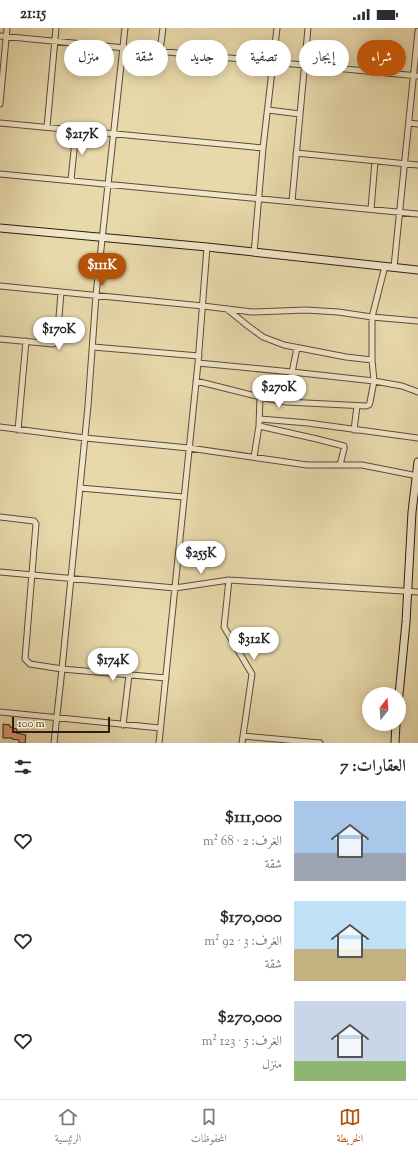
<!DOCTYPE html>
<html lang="ar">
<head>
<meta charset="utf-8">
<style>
  :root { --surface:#fff; --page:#f7f7f7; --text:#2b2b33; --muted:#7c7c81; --line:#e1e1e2; --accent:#b45309 }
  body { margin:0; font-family:"Sorts Mill Goudy",Amiri,serif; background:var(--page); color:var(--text); direction:rtl; height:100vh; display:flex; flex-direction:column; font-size:15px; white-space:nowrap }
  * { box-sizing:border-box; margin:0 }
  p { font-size:13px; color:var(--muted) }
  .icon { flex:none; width:22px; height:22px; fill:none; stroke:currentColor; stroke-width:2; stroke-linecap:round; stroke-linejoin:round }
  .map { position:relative; height:715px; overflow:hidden; direction:ltr }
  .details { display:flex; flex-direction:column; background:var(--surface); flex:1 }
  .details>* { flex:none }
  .guide { position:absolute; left:12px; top:12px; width:394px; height:36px; direction:rtl; display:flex; gap:8px }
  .needle { width:26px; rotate:17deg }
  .fabs { position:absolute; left:362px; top:659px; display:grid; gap:8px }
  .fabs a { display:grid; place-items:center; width:44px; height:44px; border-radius:50%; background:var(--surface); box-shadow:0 2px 10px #0003; font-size:20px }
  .scale { position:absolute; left:12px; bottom:10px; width:98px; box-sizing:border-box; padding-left:4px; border:2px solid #2f1d13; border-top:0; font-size:11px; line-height:14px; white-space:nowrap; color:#2f1d13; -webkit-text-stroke:3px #f0e6c8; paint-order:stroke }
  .price { position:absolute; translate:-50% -34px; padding:0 9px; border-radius:14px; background:#fff; color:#222; font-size:13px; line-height:26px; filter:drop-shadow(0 1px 2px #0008) }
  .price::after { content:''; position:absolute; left:50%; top:24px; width:12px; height:9px; margin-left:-6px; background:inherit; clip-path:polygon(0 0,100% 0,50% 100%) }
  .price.selected { background:var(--accent); color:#fff }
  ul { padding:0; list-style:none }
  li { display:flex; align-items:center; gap:12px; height:100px; padding:0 12px }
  li span { display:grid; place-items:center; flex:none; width:112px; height:80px; border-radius:0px; color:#555 }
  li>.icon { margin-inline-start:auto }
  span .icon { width:48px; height:48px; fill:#fffc; stroke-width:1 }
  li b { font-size:17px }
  h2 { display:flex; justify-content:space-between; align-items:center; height:48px; padding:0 12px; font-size:17px }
  .chip { padding:0 14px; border-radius:18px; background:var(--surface); box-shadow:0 2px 10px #0003; font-size:14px; line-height:36px }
  .chip.selected { background:var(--accent); color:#fff }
  .status { display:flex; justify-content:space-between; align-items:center; height:28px; padding:0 20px; background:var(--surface); direction:ltr }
  .status svg { height:11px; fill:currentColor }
  .tabs { display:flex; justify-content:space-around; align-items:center; height:56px; border-top:1px solid var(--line); background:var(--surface); font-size:11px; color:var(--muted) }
  .tabs a { display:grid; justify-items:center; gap:2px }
  .tabs .selected { color:var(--accent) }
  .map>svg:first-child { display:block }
</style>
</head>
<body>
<div class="status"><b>21:15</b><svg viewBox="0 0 49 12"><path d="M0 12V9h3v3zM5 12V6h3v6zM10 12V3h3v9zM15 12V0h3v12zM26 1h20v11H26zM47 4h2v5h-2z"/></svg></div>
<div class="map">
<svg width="418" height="715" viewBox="0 0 418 715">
  <rect width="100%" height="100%" fill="#e8d9ab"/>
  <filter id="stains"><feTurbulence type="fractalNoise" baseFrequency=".005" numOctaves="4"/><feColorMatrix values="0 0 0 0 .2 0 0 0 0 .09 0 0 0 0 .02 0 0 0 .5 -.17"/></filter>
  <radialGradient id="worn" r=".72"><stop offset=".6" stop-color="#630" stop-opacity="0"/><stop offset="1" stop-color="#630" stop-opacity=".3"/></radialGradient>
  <!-- building -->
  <path fill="#db9773" stroke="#2f1d13" d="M3 696 10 697V699L17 701 16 705 26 707 25 715H19V712L12 711V710H3Z"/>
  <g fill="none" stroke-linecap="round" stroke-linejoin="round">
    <defs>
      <path id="street" d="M0 8 418 48
        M160 23 163 0
        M0 76 7 0
        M268 82 300 86
        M0 95 263 120
        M409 95 418 96
        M47 99 56 0
        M296 125 418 137
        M0 146 418 186
        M71 152 76 102
        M292 173 308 0
        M371 181 375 133
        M254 225 263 120 277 0
        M394 239 418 3
        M0 258 203 278 252 284 306 282 338 284 372 289 418 293
        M227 281 248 298 263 309 284 317 346 329 372 332
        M0 311 53 316 57 314 61 264
        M93 319 199 328
        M198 335 292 344 374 353 402 358 418 364
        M196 353 260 369 286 374 366 378 369 377 370 374 374 353 372 332V289L385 238
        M286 374 297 320
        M260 391 308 395 418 410
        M259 398 317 411 344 418V421L340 437
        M0 399 85 410 189 420 307 437H362L418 448
        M18 402 26 313
        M354 402 357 378
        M254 429 259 398 260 369
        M80 460 184 469
        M0 489 34 493 36 496 25 631 30 636 62 641 166 650
        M0 544 175 560 229 552 418 564
        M229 552 224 599 252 646 242 715
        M0 684 160 700
        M123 697 129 647
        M243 708 320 715
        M54 715 62 641 88 378 96 267 125 0
        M159 715 198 335 207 219"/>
      <path id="secondary" d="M0 200 207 219 418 242
        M399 667 406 594 412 484 418 434
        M395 715 396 696"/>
    </defs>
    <!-- street casing -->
    <use href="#street" stroke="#5d4c39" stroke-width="7"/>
    <!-- secondary casing -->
    <use href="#secondary" stroke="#2f1d13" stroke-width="9"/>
    <!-- street -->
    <use href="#street" stroke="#f0e6c8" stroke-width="5"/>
    <!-- secondary -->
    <use href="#secondary" stroke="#f0e6c8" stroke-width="7"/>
  </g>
  <rect width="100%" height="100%" filter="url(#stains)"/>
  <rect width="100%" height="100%" fill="url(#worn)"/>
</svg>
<div class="fabs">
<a><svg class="needle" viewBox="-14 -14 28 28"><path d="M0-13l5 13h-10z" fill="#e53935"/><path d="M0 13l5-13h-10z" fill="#7c7c81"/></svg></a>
</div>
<div class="scale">100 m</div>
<b class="price" style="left:82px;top:128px">$217K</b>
<b class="price selected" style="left:102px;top:259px">$111K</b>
<b class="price" style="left:59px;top:323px">$170K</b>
<b class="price" style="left:279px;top:381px">$270K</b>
<b class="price" style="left:201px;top:547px">$255K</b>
<b class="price" style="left:254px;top:633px">$312K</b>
<b class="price" style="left:113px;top:654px">$174K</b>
<div class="guide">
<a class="chip selected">شراء</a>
<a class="chip">إيجار</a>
<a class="chip">تصفية</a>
<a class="chip">جديد</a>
<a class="chip">شقة</a>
<a class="chip">منزل</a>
</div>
</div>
<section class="details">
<h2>العقارات: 7<svg class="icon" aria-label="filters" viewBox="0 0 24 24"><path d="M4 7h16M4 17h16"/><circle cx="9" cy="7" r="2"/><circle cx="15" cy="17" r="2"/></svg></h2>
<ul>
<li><span style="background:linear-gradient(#a9c7e8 65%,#9aa5b1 0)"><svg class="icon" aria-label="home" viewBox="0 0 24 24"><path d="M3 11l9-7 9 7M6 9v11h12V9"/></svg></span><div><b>$111,000</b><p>الغرف: 2 · 68 m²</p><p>شقة</p></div><svg class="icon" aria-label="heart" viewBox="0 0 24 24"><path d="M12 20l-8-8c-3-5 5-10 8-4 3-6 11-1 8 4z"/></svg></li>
<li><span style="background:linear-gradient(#bfe0f5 60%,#c2b280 0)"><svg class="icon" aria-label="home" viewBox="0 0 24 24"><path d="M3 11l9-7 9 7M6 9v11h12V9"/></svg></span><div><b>$170,000</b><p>الغرف: 3 · 92 m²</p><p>شقة</p></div><svg class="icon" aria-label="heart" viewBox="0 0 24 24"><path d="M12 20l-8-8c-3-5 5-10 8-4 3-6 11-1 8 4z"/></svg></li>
<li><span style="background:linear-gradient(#c9d6e8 75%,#8fb573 0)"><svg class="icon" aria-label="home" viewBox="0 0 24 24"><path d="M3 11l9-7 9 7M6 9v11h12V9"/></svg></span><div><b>$270,000</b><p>الغرف: 5 · 123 m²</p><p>منزل</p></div><svg class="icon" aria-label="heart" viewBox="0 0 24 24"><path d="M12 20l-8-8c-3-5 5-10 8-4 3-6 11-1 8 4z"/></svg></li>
</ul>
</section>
<nav class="tabs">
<a class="selected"><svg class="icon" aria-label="map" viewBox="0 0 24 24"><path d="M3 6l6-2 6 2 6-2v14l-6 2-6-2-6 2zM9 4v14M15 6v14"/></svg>الخريطة</a>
<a><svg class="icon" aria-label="saved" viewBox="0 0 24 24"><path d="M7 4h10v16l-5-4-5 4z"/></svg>المحفوظات</a>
<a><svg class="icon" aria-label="home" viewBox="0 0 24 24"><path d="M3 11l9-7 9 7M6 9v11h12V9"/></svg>الرئيسية</a>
</nav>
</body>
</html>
